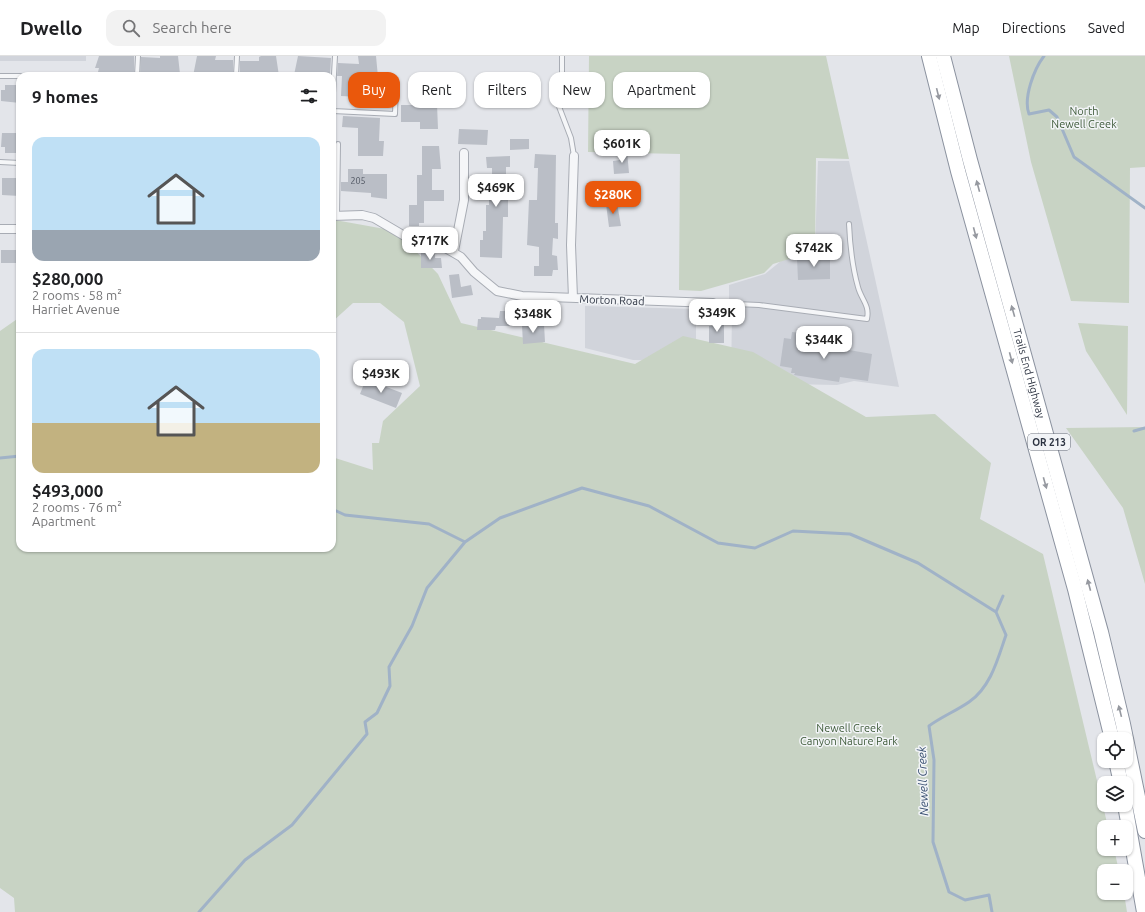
<!DOCTYPE html>
<html lang="en">
<head>
<meta charset="utf-8">
<style>
  :root { --surface:#fff; --page:#f2f2f2; --text:#202124; --muted:#757577; --line:#e0e0e0; --accent:#ea580c }
  body { margin:0; font-family:Ubuntu,sans-serif; background:var(--page); color:var(--text); height:100vh; display:flex; flex-direction:column; font-size:15px; white-space:nowrap }
  * { box-sizing:border-box; margin:0 }
  p { font-size:13px; color:var(--muted) }
  .icon { flex:none; width:22px; height:22px; fill:none; stroke:currentColor; stroke-width:2; stroke-linecap:round; stroke-linejoin:round }
  .map { position:relative; flex:1; overflow:hidden }
  .sheet { position:absolute; left:16px; top:16px; width:320px; height:480px; display:flex; flex-direction:column; background:var(--surface); border-radius:12px; box-shadow:0 1px 3px #0004 }
  .sheet>* { flex:none }
  .top-card { position:absolute; left:348px; top:16px; width:380px; height:36px; display:flex; gap:8px }
  .controls { position:absolute; left:1097px; top:676px; display:grid; gap:8px }
  .controls a { display:grid; place-items:center; width:36px; height:36px; border-radius:8px; background:var(--surface); box-shadow:0 1px 3px #0004; font-size:20px }
  .price { position:absolute; translate:-50% -34px; padding:0 9px; border-radius:8px; background:#fff; color:#222; font-size:13px; line-height:26px; filter:drop-shadow(0 1px 2px #0008) }
  .price::after { content:''; position:absolute; left:50%; top:24px; width:12px; height:9px; margin-left:-6px; background:inherit; clip-path:polygon(0 0,100% 0,50% 100%) }
  .price.current { background:var(--accent); color:#fff }
  ul { padding:0; list-style:none }
  li { display:grid; align-content:center; gap:8px; height:212px; padding:0 16px }
  li+li { border-top:1px solid var(--line) }
  li span { display:grid; place-items:center; height:124px; border-radius:12px; color:#555 }
  li>.icon { margin-inline-start:auto }
  span .icon { width:72px; height:72px; fill:#fffc; stroke-width:1 }
  li b { font-size:17px }
  h2 { display:flex; justify-content:space-between; align-items:center; height:48px; padding:0 16px; font-size:17px }
  .chip { padding:0 14px; border-radius:12px; background:var(--surface); box-shadow:0 1px 3px #0004; font-size:14px; line-height:36px }
  .chip.current { background:var(--accent); color:#fff }
  header { display:flex; align-items:center; gap:24px; box-sizing:border-box; height:56px; padding:0 20px; background:var(--surface); border-bottom:1px solid var(--line) }
  header strong { font-size:19px }
  nav { display:flex; gap:22px; margin-inline-start:auto; font-size:14px }
  .search { width:280px; height:36px; background:var(--page); display:flex; align-items:center; gap:10px; box-sizing:border-box; padding:0 14px; border-radius:12px; color:var(--muted); font-size:15px }
  .map>svg:first-child { display:block }
</style>
</head>
<body>
<header>
<strong>Dwello</strong>
<div class="search"><svg class="icon" aria-label="search" viewBox="0 0 24 24"><circle cx="10" cy="10" r="6"/><path d="M15 15l6 6"/></svg>Search here</div>
<nav><a>Map</a><a>Directions</a><a>Saved</a></nav>
</header>
<div class="map">
<svg width="1145" height="856" viewBox="0 0 1145 856">
  <rect width="100%" height="100%" fill="#e3e5ea"/>
  <!-- built -->
  <path fill="#d1d4db" d="M0 0H86V5H0Z
    M818 105H849L899 331 854 325 837 329 731 327 732 255 729 242V229L765 218 781 205 815 191Z
    M585 250 696 253V305L633 304 585 292Z"/>
  <!-- green -->
  <path fill="#c8d3c4" d="M589 0H826L849 103 816 102 815 195 773 208 764 217 701 235 679 234 680 98 588 96Z
    M1009 0H1145V111L1130 112 1129 247 1071 245 1031 106Z
    M335 164 396 175 438 218 461 267 635 308 683 280 753 296 866 361 935 358 991 407 980 463 1043 498 1108 771H1104V793H1114L1119 815H1104V837H1124L1127 856H15L14 842 0 832V275L20 261V492H332V401L373 414 372 387H379L383 365 420 330 404 266 380 247H353L332 266V166Z
    M1078 267 1128 270 1127 359 1086 295Z
    M1145 371V528L1123 452 1066 372Z"/>
  <g fill="none" stroke-linecap="round" stroke-linejoin="round">
    <!-- stream -->
    <path stroke="#a0b2c7" stroke-width="3" d="M1044 0C1034 13 1023 42 1029 58L1049 54 1057 61 1074 101 1145 152
      M1134 375 1145 372
      M0 402 20 400
      M332 453 345 459 429 468 465 486
      M199 856 245 804 292 769 367 678 365 666 377 657 390 630 389 611 412 570 427 532 465 486 500 462 582 432 649 450 718 487 755 492 793 475 850 478 918 507 996 556
      M992 856 989 839 965 844 949 836 933 786 934 704 929 670C941 661 956 655 969 646 991 631 998 602 1006 579L996 556 1003 540"/>
  </g>
  <!-- building -->
  <path fill="#babec6" d="M99 0H134V20H97L99 12H95Z
    M160 0H178L180 18H176V20H140L141 1 160 2Z
    M197 0H216L215 4H233V20H193Z
    M261 0H276L279 20H240V5H259V1Z
    M298 0 331 2 330 20 294 19Z
    M358 0H376L378 21H375L377 45 360 48 359 41 341 40 342 20H337L338 7 359 8Z
    M517 18 525 47 511 50 504 21Z
    M5 29H20V47L1 45V34H5Z
    M422 43H434V48H437L438 73H420V66H401V49H420L422 48Z
    M343 60 380 62 379 85H384L383 100H358V72L342 71Z
    M459 73 488 74 487 89 458 88Z
    M2 77H20V97H5V91H1Z
    M510 83H529V93L510 94Z
    M422 90H439L441 113H432V134H444V145H424V167H419V170H409V149H417V119H422Z
    M627 95 629 117 614 118 613 105 620 104V96Z
    M535 98 556 99 555 167H558V183L553 182 552 199 557 200 558 214H553L552 220H534V210H539V191L527 189 529 144H537L538 112H534Z
    M510 100V111H506V132H508V161H503L502 202 480 201V184H483V175H486V149H489V132H492V112H487L486 101Z
    M348 113H363V118H387V143L371 141V137L341 135V126H348Z
    M2 122H19L20 140 2 139Z
    M617 147 621 170 609 171 606 148Z
    M1 194H20V207H1Z
    M421 196 435 197V202H441L442 212H421Z
    M830 201V223L798 224 797 202Z
    M459 218 461 231 471 229 473 239 452 242 449 219Z
    M500 255H519L518 270H496L495 274H477L478 263H481V261L499 262Z
    M714 265 724 266V287H709V270H714Z
    M544 268 545 286 523 288 522 269Z
    M792 276 802 277V281L815 283 814 288 872 298 868 325 840 321 839 326 794 319 795 317H791L792 312 780 310 784 282 791 283Z
    M366 323 402 337 396 352 360 338Z"/>
  <g fill="none" stroke-linecap="round" stroke-linejoin="round">
    <defs>
      <path id="lane" d="M562 0V20L557 36 558 48 571 82 574 100
        M0 20H20
        M137 20 138 0
        M236 20 237 0
        M332 55 335 0
        M333 55 395 58 396 29
        M0 106 20 107
        M337 158 338 88
        M713 247 759 249 867 263C870 249 861 243 858 231 852 210 850 189 849 168"/>
      <path id="street" d="M332 160 362 159 374 162 408 182 442 190 461 201 474 216 497 235 522 240 713 247
        M0 173H20
        M454 195 464 144V97
        M573 242 571 189 574 100"/>
      <g id="highway">
        <path d="M929 0 958 115 1075 533 1112 683"/>
        <path id="s1" d="M943 0 970 104 1101 576 1123 668 1145 775"/>
        <path d="M1116 705 1121 727"/>
        <path d="M1125 749 1144 856"/>
      </g>
    </defs>
    <!-- lane casing -->
    <use href="#lane" stroke="#a8acb4" stroke-width="6"/>
    <!-- street casing -->
    <use href="#street" stroke="#a8acb4" stroke-width="10"/>
    <!-- highway casing -->
    <use href="#highway" stroke="#8b929f" stroke-width="16"/>
    <!-- lane -->
    <use href="#lane" stroke="#f5f6f8" stroke-width="4"/>
    <!-- street -->
    <use href="#street" stroke="#f5f6f8" stroke-width="8"/>
    <!-- highway -->
    <use href="#highway" stroke="#fff" stroke-width="14"/>
  </g>
  <!-- one-way arrows -->
  <defs><path id="oneway-solid" d="M-6-.8H1V-3.2L6.5 0L1 3.2V.8H-6Z"/></defs>
  <g fill="#9699a0">
    <use href="#oneway-solid" transform="translate(938 38) rotate(76)"/>
    <use href="#oneway-solid" transform="translate(978 130) rotate(-105)"/>
    <use href="#oneway-solid" transform="translate(975 177) rotate(75)"/>
    <use href="#oneway-solid" transform="translate(1013 255) rotate(-106)"/>
    <use href="#oneway-solid" transform="translate(1011 302) rotate(75)"/>
    <use href="#oneway-solid" transform="translate(1045 427) rotate(74)"/>
    <use href="#oneway-solid" transform="translate(1089 529) rotate(-105)"/>
    <use href="#oneway-solid" transform="translate(1120 655) rotate(-104)"/>
  </g>
  <g text-anchor="middle" stroke-width="3" stroke-linejoin="round" paint-order="stroke">
    <!-- number labels -->
    <g font-size="9" fill="#505662">
      <text x="358" y="128">205</text>
    </g>
    <!-- shield labels -->
    <rect fill="#f2f4f7" stroke="#676d78" stroke-width="1" x="1028" y="378" width="42" height="16" rx="3"/>
    <g font-size="10" font-weight="bold" fill="#2c3341">
      <text x="1049" y="390">OR 213</text>
    </g>
    <!-- park labels -->
    <g font-size="11" fill="#3f5b3a" stroke="#f2f4f7">
      <text x="1084" y="59">North<tspan x="1084" dy="13">Newell Creek</tspan></text>
      <text x="849" y="676">Newell Creek<tspan x="849" dy="13">Canyon Nature Park</tspan></text>
    </g>
    <!-- street labels -->
    <g font-size="11" fill="#2c3341" stroke="#f2f4f7">
      <text transform="translate(612 244) rotate(2)" y="4">Morton Road</text>
      <text dy="4" stroke="none"><textPath href="#s1" startOffset="329">Trails End Highway</textPath></text>
    </g>
    <!-- water labels -->
    <g font-size="12" font-style="italic" fill="#395072" stroke="#f2f4f7">
      <text transform="translate(923 725) rotate(-92)" y="4">Newell Creek</text>
    </g>
  </g>
</svg>
<div class="controls">
<a><svg class="icon" aria-label="locate" viewBox="0 0 24 24"><circle cx="12" cy="12" r="6"/><path d="M12 2v4M12 18v4M2 12h4M18 12h4"/></svg></a>
<a><svg class="icon" aria-label="layers" viewBox="0 0 24 24"><path d="M12 4l9 5-9 5-9-5zM3 14l9 5 9-5"/></svg></a>
<a>+</a>
<a>−</a>
</div>
<b class="price" style="left:622px;top:108px">$601K</b>
<b class="price" style="left:496px;top:152px">$469K</b>
<b class="price current" style="left:613px;top:159px">$280K</b>
<b class="price" style="left:430px;top:205px">$717K</b>
<b class="price" style="left:814px;top:212px">$742K</b>
<b class="price" style="left:717px;top:277px">$349K</b>
<b class="price" style="left:533px;top:278px">$348K</b>
<b class="price" style="left:824px;top:304px">$344K</b>
<b class="price" style="left:381px;top:338px">$493K</b>
<div class="top-card">
<a class="chip current">Buy</a>
<a class="chip">Rent</a>
<a class="chip">Filters</a>
<a class="chip">New</a>
<a class="chip">Apartment</a>
</div>
<section class="sheet">
<h2>9 homes<svg class="icon" aria-label="filters" viewBox="0 0 24 24"><path d="M4 7h16M4 17h16"/><circle cx="9" cy="7" r="2"/><circle cx="15" cy="17" r="2"/></svg></h2>
<ul>
<li><span style="background:linear-gradient(#bfe0f5 75%,#9aa5b1 0)"><svg class="icon" aria-label="home" viewBox="0 0 24 24"><path d="M3 11l9-7 9 7M6 9v11h12V9"/></svg></span><div><b>$280,000</b><p>2 rooms · 58 m²</p><p>Harriet Avenue</p></div></li>
<li><span style="background:linear-gradient(#bfe0f5 60%,#c2b280 0)"><svg class="icon" aria-label="home" viewBox="0 0 24 24"><path d="M3 11l9-7 9 7M6 9v11h12V9"/></svg></span><div><b>$493,000</b><p>2 rooms · 76 m²</p><p>Apartment</p></div></li>
</ul>
</section>
</div>
</body>
</html>
